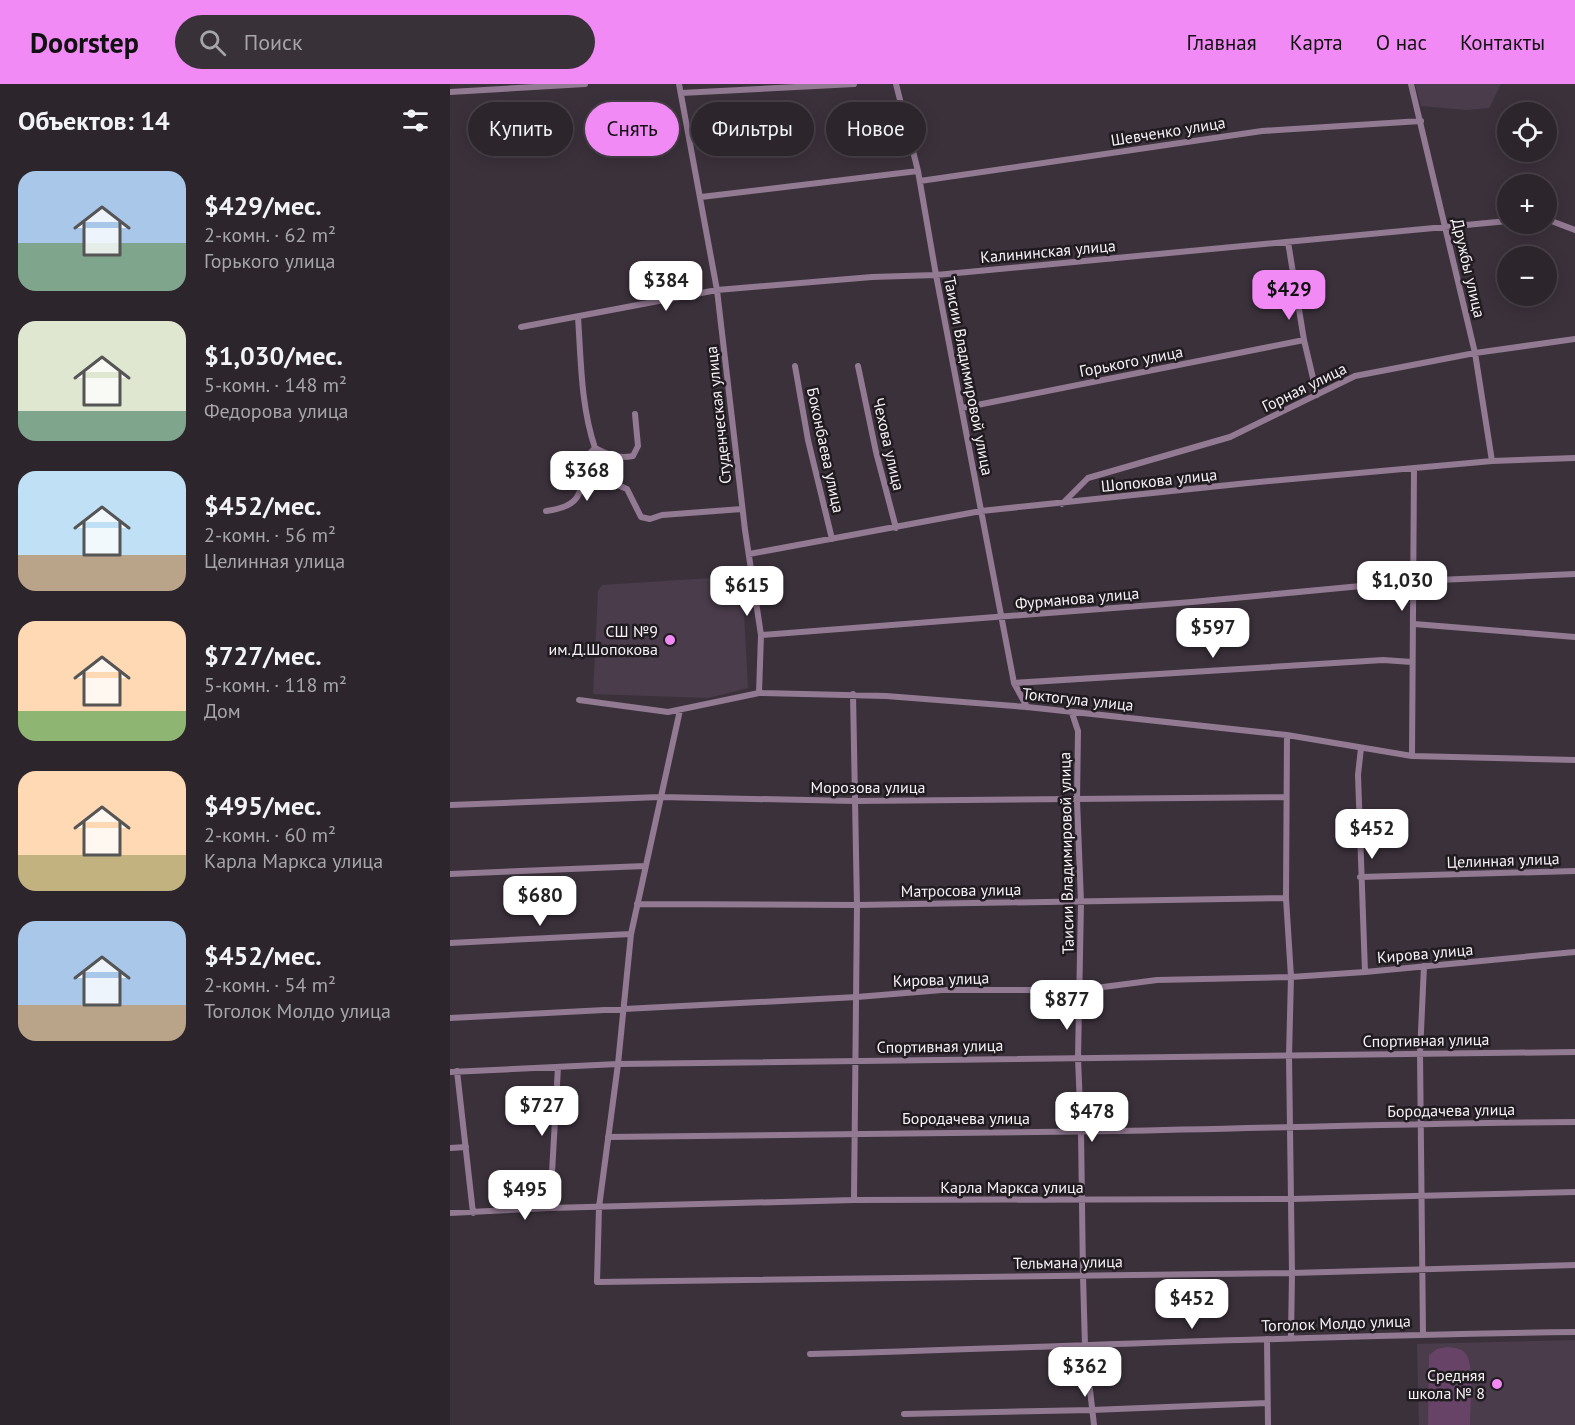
<!DOCTYPE html>
<html lang="ru">
<head>
<meta charset="utf-8">
<style>
  :root { --surface:#2c252c; --page:#383138; --text:#f1f3f6; --muted:#a6a5a9; --line:#484248; --accent:#f18af4 }
  body { margin:0; font-family:"PT Sans",sans-serif; background:var(--page); color:var(--text); height:100vh; display:flex; flex-direction:column; font-size:22px; white-space:nowrap }
  * { box-sizing:border-box; margin:0 }
  p { font-size:20px; color:var(--muted) }
  .icon { flex:none; width:33px; height:33px; fill:none; stroke:currentColor; stroke-width:2; stroke-linecap:round; stroke-linejoin:round }
  .map { position:relative; flex:1; overflow:hidden }
  .side { display:flex; flex-direction:column; background:var(--surface); width:450px }
  .side>* { flex:none }
  .banner { position:absolute; left:18px; top:18px; width:570px; height:54px; display:flex; gap:12px }
  .controls { position:absolute; left:1047px; top:18px; display:grid; gap:12px }
  .controls a { display:grid; place-items:center; width:60px; height:60px; border-radius:50%; background:var(--surface); box-shadow:0 3px 15px #0003,0 0 0 2px var(--line); font-size:30px }
  .price { position:absolute; translate:-50% -51px; padding:0 14px; border-radius:12px; background:#fff; color:#222; font-size:20px; line-height:39px; filter:drop-shadow(0 2px 3px #0008) }
  .price::after { content:''; position:absolute; left:50%; top:36px; width:18px; height:14px; margin-left:-9px; background:inherit; clip-path:polygon(0 0,100% 0,50% 100%) }
  .price.current { background:var(--accent); color:#111 }
  ul { padding:0; list-style:none }
  li { display:flex; align-items:center; gap:18px; height:150px; padding:0 18px }
  li span { display:grid; place-items:center; flex:none; width:168px; height:120px; border-radius:18px; color:#555 }
  li>.icon { margin-inline-start:auto }
  span .icon { width:72px; height:72px; fill:#fffc; stroke-width:1 }
  li b { font-size:26px }
  h2 { display:flex; justify-content:space-between; align-items:center; height:72px; padding:0 18px; font-size:26px }
  .tag { padding:0 21px; border-radius:27px; background:var(--surface); box-shadow:0 3px 15px #0003,0 0 0 2px var(--line); font-size:21px; line-height:54px }
  .tag.current { background:var(--accent); color:#111 }
  header { display:flex; align-items:center; gap:36px; box-sizing:border-box; height:84px; padding:0 30px; background:var(--accent); color:#111 }
  header strong { font-size:28px }
  nav { display:flex; gap:33px; margin-inline-start:auto; font-size:21px }
  .search { width:420px; height:54px; background:var(--page); display:flex; align-items:center; gap:15px; box-sizing:border-box; padding:0 21px; border-radius:33px; color:var(--muted); font-size:22px }
  main { display:flex; flex:1; min-height:0 }
  .map>svg:first-child { display:block }
</style>
</head>
<body>
<header>
<strong>Doorstep</strong>
<div class="search"><svg class="icon" aria-label="search" viewBox="0 0 24 24"><circle cx="10" cy="10" r="6"/><path d="M15 15l6 6"/></svg>Поиск</div>
<nav><a>Главная</a><a>Карта</a><a>О нас</a><a>Контакты</a></nav>
</header>
<main>
<section class="side">
<h2>Объектов: 14<svg class="icon" aria-label="filters" viewBox="0 0 24 24"><path d="M4 7h16M4 17h16"/><circle cx="9" cy="7" r="2"/><circle cx="15" cy="17" r="2"/></svg></h2>
<ul>
<li><span style="background:linear-gradient(#a9c7e8 60%,#7fa58c 0)"><svg class="icon" aria-label="home" viewBox="0 0 24 24"><path d="M3 11l9-7 9 7M6 9v11h12V9"/></svg></span><div><b>$429/мес.</b><p>2-комн. · 62 m²</p><p>Горького улица</p></div></li>
<li><span style="background:linear-gradient(#dfe7d0 75%,#7fa58c 0)"><svg class="icon" aria-label="home" viewBox="0 0 24 24"><path d="M3 11l9-7 9 7M6 9v11h12V9"/></svg></span><div><b>$1,030/мес.</b><p>5-комн. · 148 m²</p><p>Федорова улица</p></div></li>
<li><span style="background:linear-gradient(#bfe0f5 70%,#b9a48a 0)"><svg class="icon" aria-label="home" viewBox="0 0 24 24"><path d="M3 11l9-7 9 7M6 9v11h12V9"/></svg></span><div><b>$452/мес.</b><p>2-комн. · 56 m²</p><p>Целинная улица</p></div></li>
<li><span style="background:linear-gradient(#ffd9b3 75%,#8fb573 0)"><svg class="icon" aria-label="home" viewBox="0 0 24 24"><path d="M3 11l9-7 9 7M6 9v11h12V9"/></svg></span><div><b>$727/мес.</b><p>5-комн. · 118 m²</p><p>Дом</p></div></li>
<li><span style="background:linear-gradient(#ffd9b3 70%,#c2b280 0)"><svg class="icon" aria-label="home" viewBox="0 0 24 24"><path d="M3 11l9-7 9 7M6 9v11h12V9"/></svg></span><div><b>$495/мес.</b><p>2-комн. · 60 m²</p><p>Карла Маркса улица</p></div></li>
<li><span style="background:linear-gradient(#a9c7e8 70%,#b9a48a 0)"><svg class="icon" aria-label="home" viewBox="0 0 24 24"><path d="M3 11l9-7 9 7M6 9v11h12V9"/></svg></span><div><b>$452/мес.</b><p>2-комн. · 54 m²</p><p>Тоголок Молдо улица</p></div></li>
</ul>
</section>
<div class="map">
<svg width="1125" height="1341" viewBox="0 0 1125 1341">
  <rect width="100%" height="100%" fill="#3b313b"/>
  <!-- built -->
  <path fill="#4a3c4a" d="M965 0H1051L1039 24 1016 26 971 22Z
    M292 492 298 604 258 614 143 610 148 507 152 501Z
    M1125 1256V1341H969L967 1260Z"/>
  <!-- park -->
  <path fill="#664367" d="M997 1263C1004 1264 1011 1264 1015 1269 1025 1278 1020 1326 1020 1341H978L979 1271 987 1265Z"/>
  <g fill="none" stroke-linecap="round" stroke-linejoin="round">
    <!-- minor -->
    <path stroke="#937a93" stroke-width="6" d="M229 0 267 206 295 446 311 551 309 609
      M446 0 468 87 486 191 564 599 577 623
      M961 0 1025 269 1042 377
      M0 8 135 0
      M231 9 404 0
      M470 97 812 47 971 37
      M251 113 468 87
      M1096 135 1125 146
      M838 158 854 256 867 311
      M128 233C131 277 131 323 145 364 158 371 168 375 183 372L188 362 185 330
      M71 243 267 206 422 193 486 191 1058 137
      M345 282 358 356 382 455
      M408 282 426 368 446 444
      M512 324 854 256
      M612 420 638 394 780 353 905 292 1025 269 1125 255
      M96 427C134 422 131 407 135 374L145 364C152 387 153 396 177 405L191 433 200 435 212 431 292 425
      M299 470 531 427 798 399 1042 377 1125 374
      M964 540 1125 553
      M311 551 742 518 964 497 1125 490
      M564 599 933 576 962 578
      M403 610 407 821 404 1116
      M129 616 218 628 309 609 436 612 577 623 837 651 962 672 1125 676
      M230 626 181 850 168 980 149 1123 147 1198 842 1189 1125 1181
      M622 629 628 647 627 716 631 818 628 974 631 1047 633 1192 635 1262 644 1341
      M837 651 836 814 841 893 839 972 842 1189 841 1253
      M911 664 908 691 915 888
      M962 672 964 385
      M0 721 210 713 404 717 836 713
      M0 790 195 782
      M910 793 1125 787
      M187 820 407 821 836 814
      M0 859 181 850
      M0 934 407 913 492 906H630L707 896 841 893 915 888 1125 868
      M7 987 23 1129
      M0 988 168 980 1125 968
      M158 1053C328 1050 498 1050 668 1047 821 1044 973 1039 1125 1038
      M0 1064 16 1063
      M100 1124 108 983
      M0 1129 100 1124 404 1116 841 1115 1125 1108
      M973 1250 970 969 974 882
      M817 1255 818 1341
      M360 1270C615 1263 870 1251 1125 1248
      M454 1330 642 1326 817 1319"/>
  </g>
  <!-- markers -->
  <g fill="#f18af4" stroke="#1f1b1f" stroke-width="2">
    <circle cx="220" cy="556" r="6"/>
    <circle cx="1047" cy="1300" r="6"/>
  </g>
  <g text-anchor="middle" stroke-width="5" stroke-linejoin="round" paint-order="stroke">
    <!-- street labels -->
    <g font-size="16" fill="#f7f1f7" stroke="#1f1b1f">
      <text transform="translate(718 47) rotate(-9)" y="6">Шевченко улица</text>
      <text transform="translate(598 167) rotate(-5)" y="6">Калининская улица</text>
      <text transform="translate(1019 184) rotate(77)" y="6">Дружбы улица</text>
      <text transform="translate(681 277) rotate(-11)" y="6">Горького улица</text>
      <text transform="translate(519 292) rotate(79)" y="6">Таисии Владимировой улица</text>
      <text transform="translate(854 303) rotate(-26)" y="6">Горная улица</text>
      <text transform="translate(268 331) rotate(-96)" y="6">Студенческая улица</text>
      <text transform="translate(439 360) rotate(77)" y="6">Чехова улица</text>
      <text transform="translate(376 366) rotate(78)" y="6">Боконбаева улица</text>
      <text transform="translate(709 396) rotate(-6)" y="6">Шопокова улица</text>
      <text transform="translate(627 514) rotate(-5)" y="6">Фурманова улица</text>
      <text transform="translate(628 615) rotate(6)" y="6">Токтогула улица</text>
      <text x="418" y="709">Морозова улица</text>
      <text transform="translate(616 769) rotate(-91)" y="6">Таисии Владимировой улица</text>
      <text transform="translate(1053 776) rotate(-2)" y="6">Целинная улица</text>
      <text transform="translate(511 806) rotate(-1)" y="6">Матросова улица</text>
      <text transform="translate(975 869) rotate(-5)" y="6">Кирова улица</text>
      <text transform="translate(491 895) rotate(-2)" y="6">Кирова улица</text>
      <text transform="translate(976 956) rotate(-1)" y="6">Спортивная улица</text>
      <text transform="translate(490 962) rotate(-1)" y="6">Спортивная улица</text>
      <text transform="translate(1001 1026) rotate(-1)" y="6">Бородачева улица</text>
      <text x="516" y="1040">Бородачева улица</text>
      <text x="562" y="1109">Карла Маркса улица</text>
      <text transform="translate(618 1178) rotate(-1)" y="6">Тельмана улица</text>
      <text transform="translate(886 1239) rotate(-2)" y="6">Тоголок Молдо улица</text>
    </g>
    <!-- poi labels -->
    <g font-size="16" fill="#f7f1f7" stroke="#1f1b1f" text-anchor="end">
      <text x="208" y="553">СШ №9<tspan x="208" dy="18">им.Д.Шопокова</tspan></text>
      <text x="1035" y="1297">Средняя<tspan x="1035" dy="18">школа № 8</tspan></text>
    </g>
  </g>
</svg>
<div class="controls">
<a><svg class="icon" aria-label="locate" viewBox="0 0 24 24"><circle cx="12" cy="12" r="6"/><path d="M12 2v4M12 18v4M2 12h4M18 12h4"/></svg></a>
<a>+</a>
<a>−</a>
</div>
<b class="price" style="left:216px;top:228px">$384</b>
<b class="price current" style="left:839px;top:237px">$429</b>
<b class="price" style="left:137px;top:418px">$368</b>
<b class="price" style="left:952px;top:528px">$1,030</b>
<b class="price" style="left:297px;top:533px">$615</b>
<b class="price" style="left:763px;top:575px">$597</b>
<b class="price" style="left:922px;top:776px">$452</b>
<b class="price" style="left:90px;top:843px">$680</b>
<b class="price" style="left:617px;top:947px">$877</b>
<b class="price" style="left:92px;top:1053px">$727</b>
<b class="price" style="left:642px;top:1059px">$478</b>
<b class="price" style="left:75px;top:1137px">$495</b>
<b class="price" style="left:742px;top:1246px">$452</b>
<b class="price" style="left:635px;top:1314px">$362</b>
<div class="banner">
<a class="tag">Купить</a>
<a class="tag current">Снять</a>
<a class="tag">Фильтры</a>
<a class="tag">Новое</a>
</div>
</div>
</main>
</body>
</html>
